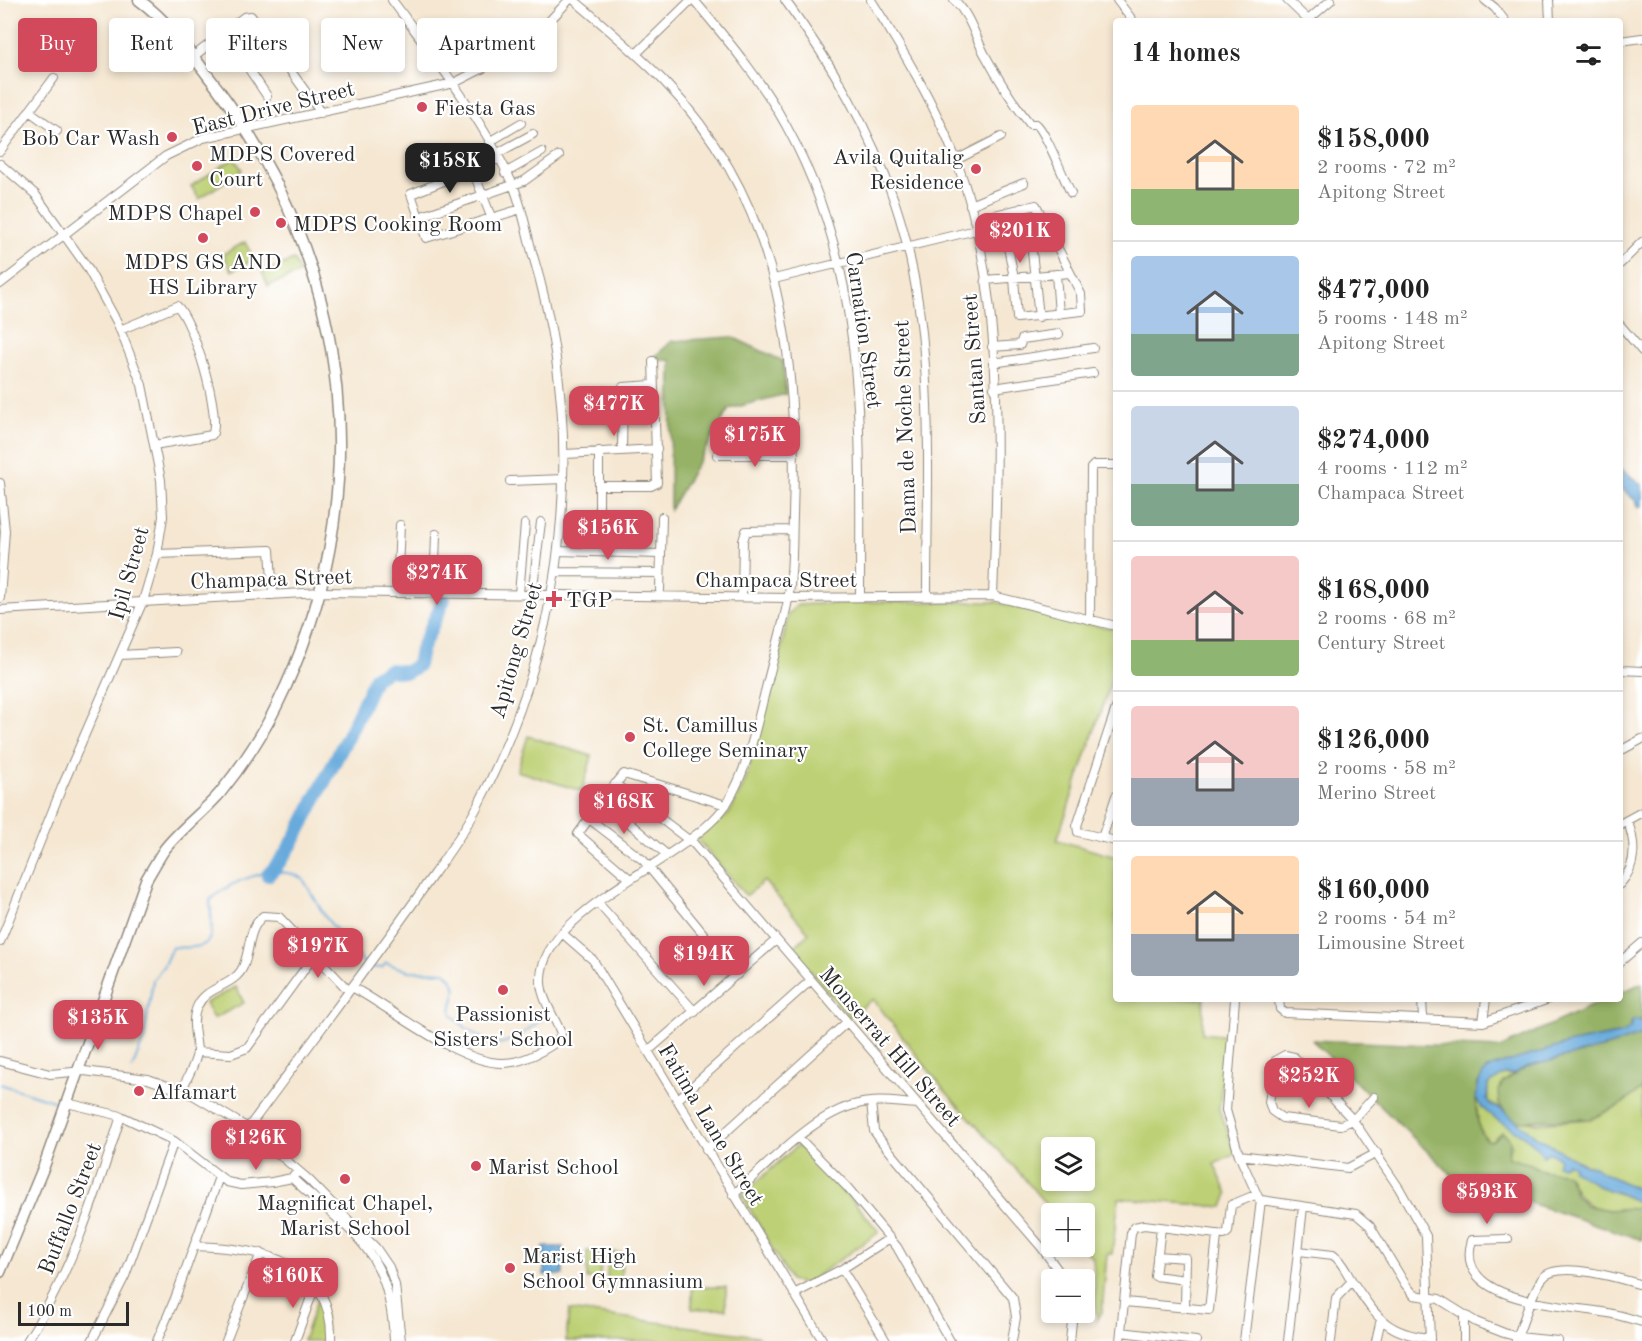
<!DOCTYPE html>
<html lang="en">
<head>
<meta charset="utf-8">
<style>
  :root { --surface:#fff; --page:#f2f2f2; --text:#222; --muted:#767676; --line:#e0e0e0; --accent:#d1495b }
  body { margin:0; font-family:"Old Standard TT",serif; background:var(--page); color:var(--text); height:100vh; display:flex; flex-direction:column; font-size:22px; white-space:nowrap }
  * { box-sizing:border-box; margin:0 }
  p { font-size:20px; color:var(--muted) }
  .icon { flex:none; width:33px; height:33px; fill:none; stroke:currentColor; stroke-width:2; stroke-linecap:round; stroke-linejoin:round }
  .map { position:relative; flex:1; overflow:hidden }
  .sheet { position:absolute; left:1113px; top:18px; width:510px; height:984px; display:flex; flex-direction:column; background:var(--surface); border-radius:6px; box-shadow:0 3px 9px #0003 }
  .sheet>* { flex:none }
  .hud { position:absolute; left:18px; top:18px; width:570px; height:54px; display:flex; gap:12px }
  .tools { position:absolute; left:1041px; top:1137px; display:grid; gap:12px }
  .tools a { display:grid; place-items:center; width:54px; height:54px; border-radius:6px; background:var(--surface); box-shadow:0 3px 9px #0003; font-size:30px }
  .scale { position:absolute; left:18px; bottom:15px; width:111px; box-sizing:border-box; padding-left:6px; border:3px solid #2b2b2b; border-top:0; font-size:16px; line-height:21px; white-space:nowrap; color:#2b2b2b; -webkit-text-stroke:4px #fff; paint-order:stroke }
  .price { position:absolute; translate:-50% -51px; padding:0 14px; border-radius:12px; background:var(--accent); color:#fff; font-size:20px; line-height:39px; filter:drop-shadow(0 2px 3px #0008) }
  .price::after { content:''; position:absolute; left:50%; top:36px; width:18px; height:14px; margin-left:-9px; background:inherit; clip-path:polygon(0 0,100% 0,50% 100%) }
  .price.on { background:#222; color:#fff }
  ul { padding:0; list-style:none }
  li { display:flex; align-items:center; gap:18px; height:150px; padding:0 18px }
  li+li { border-top:2px solid var(--line) }
  li span { display:grid; place-items:center; flex:none; width:168px; height:120px; border-radius:6px; color:#555 }
  li>.icon { margin-inline-start:auto }
  span .icon { width:72px; height:72px; fill:#fffc; stroke-width:1 }
  li b { font-size:26px }
  h2 { display:flex; justify-content:space-between; align-items:center; height:72px; padding:0 18px; font-size:26px }
  .pill { padding:0 21px; border-radius:6px; background:var(--surface); box-shadow:0 3px 9px #0003; font-size:21px; line-height:54px }
  .pill.on { background:var(--accent); color:#fff }
  .map>svg:first-child { display:block }
</style>
</head>
<body>
<div class="map">
<svg width="1642" height="1341" viewBox="0 0 1642 1341">
  <rect width="100%" height="100%" fill="#fff"/>
  <filter id="ink" filterUnits="userSpaceOnUse"><feTurbulence type="fractalNoise" baseFrequency=".0167" numOctaves="2"/><feDisplacementMap in="SourceGraphic" scale="12" xChannelSelector="R" yChannelSelector="G"/><feConvolveMatrix kernelMatrix="1 2 1 2 8 2 1 2 1" color-interpolation-filters="sRGB"/></filter>
  <filter id="wash" filterUnits="userSpaceOnUse"><feTurbulence type="fractalNoise" baseFrequency=".008" numOctaves="4" result="noise"/><feDisplacementMap in="SourceGraphic" scale="24" xChannelSelector="R" yChannelSelector="G"/><feGaussianBlur stdDeviation="1.35" result="paint"/><feColorMatrix in="noise" values="0 0 0 0 0 0 0 0 0 0 0 0 0 0 0 0 0 1.4 0 .05"/><feComposite in="paint" operator="in"/></filter>
  <g filter="url(#wash)">
    <rect width="100%" height="100%" fill="#f5e7d1"/>
    <!-- green -->
    <path fill="#bdd074" stroke="#747e50" stroke-width="1.5" fill-rule="evenodd" d="M234 158 242 170 199 199 191 186Z
      M245 242 254 259 232 271 223 254Z
      M294 260 300 273 268 286 262 272Z
      M859 602H997L1063 620 1116 629V667L1057 840 1116 857V999H1204L1202 1033 1228 1036 1219 1109 1236 1154 1214 1164 1228 1194 1223 1207 1119 1198 1112 1254H1107L1102 1312 1097 1320 1093 1258 1082 1247 1084 1246V1214L1053 1213 1023 1177 945 1091 873 999 849 1017 792 949 809 933 764 881 746 896 696 838 729 814 745 782 777 669 788 615 797 605ZM1052 1148H1084V1180H1052Z
      M528 736 592 756 582 791 517 771Z
      M236 987 244 1003 213 1019 205 1003Z
      M1504 1074H1513C1503 1083 1496 1096 1501 1109L1488 1102V1085Z
      M1642 1089V1191L1601 1172 1595 1166 1585 1165 1538 1138 1509 1117 1538 1123 1591 1119 1620 1105Z
      M1476 1099C1491 1125 1529 1130 1544 1156L1549 1152 1559 1158 1564 1165 1567 1163 1574 1167 1576 1173 1592 1180 1594 1184 1637 1201 1642 1207C1605 1212 1584 1215 1569 1177L1512 1161 1508 1154 1512 1145 1499 1134 1489 1142 1479 1128Z
      M798 1145 857 1205 879 1232 804 1285 790 1280 742 1195Z
      M587 1251 601 1252 600 1279H587Z
      M608 1252 622 1253 621 1280H607Z
      M692 1287H726V1309H692Z
      M317 1300 322 1303 327 1341H303Z
      M569 1310 757 1336 763 1341H566Z"/>
    <!-- forest -->
    <path fill="#96b266" stroke="#606e48" stroke-width="1.5" d="M732 337 783 361 786 394 729 409 670 510 671 360 650 361 672 341Z
      M1642 983V1020L1631 1023 1630 1028 1623 1033 1567 1044 1487 1069 1477 1085 1476 1108 1479 1128 1486 1140 1492 1141 1502 1132C1516 1141 1507 1146 1508 1158L1531 1164 1542 1171 1564 1173 1569 1177 1576 1195 1586 1205 1608 1210 1642 1207V1240L1455 1178 1312 1040 1500 1048 1606 999H1620V993Z
      M1642 1035V1089L1620 1105 1591 1119 1518 1121 1509 1117 1499 1104 1498 1093 1503 1082 1526 1067 1609 1046Z"/>
    <!-- water -->
    <path fill="#67aadc" stroke="#496a84" stroke-width="1.5" d="M1620 468 1642 485V507H1637V502L1620 487Z
      M1633 1020H1642V1035L1609 1046 1526 1067 1513 1074H1504L1488 1085 1487 1099 1491 1106 1501 1109 1538 1138 1585 1165 1595 1166 1601 1172 1642 1191V1204L1621 1194 1597 1186C1589 1178 1581 1177 1572 1170L1574 1167 1567 1163 1562 1166 1557 1165 1559 1158 1549 1152 1543 1156C1529 1130 1491 1125 1476 1099 1477 1086 1479 1075 1491 1067L1567 1044 1623 1033 1630 1028Z
      M544 1247H563V1275H544Z"/>
    <g fill="none" stroke-linecap="round" stroke-linejoin="round">
      <!-- stream -->
      <path stroke="#67aadc" stroke-width="2" d="M448 587 451 559
        M370 967 382 968 386 963 408 971 445 972C464 990 452 993 451 1013 459 1024 487 1046 502 1043 517 1040 534 1024 547 1016
        M132 1069 144 1038 153 980 164 965 172 947C216 950 213 941 210 900 232 880 276 862 303 879L326 918 365 964
        M0 1084 56 1102"/>
      <!-- river -->
      <path stroke="#67aadc" stroke-width="14" d="M268 875C289 854 301 827 314 801 336 760 357 720 375 677L389 670 407 672 418 665 421 650 444 599"/>
    </g>
  </g>
  <g filter="url(#ink)">
    <g fill="none" stroke-linecap="round" stroke-linejoin="round">
      <defs>
        <path id="minor" d="M694 0C723 35 753 70 776 108 869 262 860 425 860 597
          M785 0C831 63 870 128 895 203 937 328 927 467 927 596
          M871 0C903 50 935 104 956 160 1006 290 998 459 993 596
          M954 0C970 15 974 34 984 53 997 77 1013 103 1030 124H1036C1045 130 1064 179 1071 193
          M1117 0 1133 21
          M1287 0 1308 20
          M1485 0 1495 8 1505 21
          M1549 0 1550 21
          M1307 21 1331 0
          M1620 41 1642 38
          M637 53 691 0
          M194 56 244 17 251 16 321 113
          M267 96 245 63 271 43
          M29 111 57 131
          M489 142 521 123
          M0 151 54 78
          M496 154 533 134
          M498 159 411 194 426 238 521 209
          M956 160 1001 137
          M0 164 35 194 87 267 117 322 142 385 161 480 163 517 157 554 143 601 62 787 0 942
          M473 171 492 219
          M505 173 542 152
          M970 205 1024 183
          M1021 208 1031 242 1039 317
          M419 217 524 181 559 156
          M974 220 1036 205 1081 294 1082 311 1017 318 1014 278 1002 215
          M1620 264 1642 242
          M1056 274 1059 314
          M774 279 976 230
          M985 280 1070 273
          M0 284 166 156 203 138 454 83 513 53 543 28 569 0
          M1620 325 1642 351
          M120 330 177 306C193 320 222 416 212 435L154 445
          M992 347 1020 345 1022 339 1059 334
          M993 363 1093 348
          M994 388 1093 373
          M622 450 623 387 653 385
          M565 454 657 449
          M717 455H794
          M510 481 564 479
          M0 483 5 531 0 598
          M601 486H651L657 483 653 361
          M599 521V451
          M559 551 659 554
          M157 554 270 550 273 595
          M556 572 660 573
          M660 590 662 517
          M397 592 400 525
          M434 593 436 534
          M519 594 525 524
          M532 595 541 522
          M742 597 743 541 746 531 792 530
          M0 610 321 592 788 598 993 596 1116 626
          M1090 620 1091 468 1094 465H1116
          M120 655 176 652
          M1620 670 1642 671
          M1116 708 1077 826 1078 832 1116 841
          M1620 751 1642 739
          M615 784 694 844 1042 1248 1065 1280
          M610 791 624 774 726 805
          M608 793 578 834 630 879
          M602 800 666 854
          M588 818 643 860 737 975
          M1620 824 1642 812
          M1102 838 1116 796
          M1620 884C1637 866 1636 842 1627 820
          M598 903 695 1012
          M562 933 593 960 823 1341
          M1620 962 1642 943
          M352 987C391 1008 460 1064 503 1063 523 1063 542 1052 558 1041L561 1033C555 1018 542 1000 541 983 536 910 693 859 727 803 748 769 756 727 766 688 773 659 782 630 788 600 793 573 792 543 793 515 797 398 789 273 729 168 687 94 637 54 574 0
          M1235 999 1226 1110 1239 1155 1259 1199
          M1279 999 1280 1009 1285 1013 1483 1022 1549 999
          M1422 999 1423 1019
          M1483 1022 1486 999
          M648 1051 775 941
          M197 1052 231 1054 247 1048 314 956
          M0 1061 50 1074 84 1071 148 1079 193 1095 248 1128 308 1179 376 1248 389 1267 395 1285 401 1341
          M182 1090C186 1079 197 1062 197 1051 196 1035 190 1020 198 1005 207 986 235 986 243 967 251 949 247 930 263 916L279 917 349 991
          M1374 1097 1353 1120 1341 1125 1282 1118 1272 1111 1269 1102 1276 1060 1285 1055 1294 1057 1353 1120 1399 1188 1426 1236 1430 1341
          M677 1100 810 981
          M871 1102 874 1131 882 1142 1013 1298 1016 1317 1012 1341
          M67 1103 121 1116 174 1141 227 1182 241 1185 272 1182 292 1178 298 1171
          M248 1128C304 1052 361 976 416 899 436 870 459 841 476 809 567 636 589 439 532 252 526 230 522 206 513 185 482 118 436 59 392 0
          M799 1138 847 1187 897 1247 950 1341
          M706 1150 847 1022
          M1239 1155 1348 1168 1377 1153
          M292 1178C353 1235 390 1248 394 1341
          M733 1195C767 1166 814 1113 858 1104 877 1099 898 1103 918 1104
          M1261 1200 1356 1214 1370 1226 1405 1284 1414 1295 1439 1299 1476 1322 1504 1333 1518 1337 1558 1341
          M1161 1228 1155 1276 1186 1280
          M1508 1239 1472 1240C1452 1303 1564 1305 1602 1312 1616 1314 1629 1318 1642 1322
          M194 1246C259 1248 334 1260 331 1341
          M1299 1251 1333 1255C1342 1261 1346 1272 1352 1281 1376 1316 1386 1334 1430 1338
          M1157 1256 1186 1258 1185 1307
          M842 1269 886 1341
          M794 1294 842 1269 890 1238
          M1125 1302 1209 1310 1217 1236
          M1464 1316V1341
          M1121 1332 1196 1341
          M1516 1340C1524 1321 1530 1296 1542 1279 1556 1259 1622 1279 1642 1285
          M27 1341C72 1272 96 1194 121 1116
          M92 1341 125 1276 174 1141
          M157 1341 176 1296 219 1177
          M226 1341 261 1253
          M295 1341 315 1286
          M1070 1341 1073 1312
          M1120 1341 1131 1233 1134 1227 1144 1225 1224 1235 1228 1232 1231 1205 1255 1195
          M1244 1341 1261 1200
          M1288 1341 1303 1207
          M1331 1341 1336 1298 1352 1281
          M1376 1341 1381 1319"/>
        <path id="major" d="M0 1272 44 1166 146 880C152 870 158 859 164 850 180 829 203 813 220 793 241 767 262 736 277 705 378 501 354 271 218 89 193 57 172 24 139 0"/>
      </defs>
      <!-- minor casing -->
      <use href="#minor" stroke="#90897e" stroke-width="10"/>
      <!-- major casing -->
      <use href="#major" stroke="#90897e" stroke-width="13"/>
      <!-- minor -->
      <use href="#minor" stroke="#fff" stroke-width="8"/>
      <!-- major -->
      <use href="#major" stroke="#fff" stroke-width="10"/>
    </g>
  </g>
  <!-- markers -->
  <g fill="#d1495b" stroke="#fff" stroke-width="2">
    <circle cx="422" cy="107" r="6"/>
    <circle cx="172" cy="137" r="6"/>
    <circle cx="197" cy="166" r="6"/>
    <circle cx="976" cy="169" r="6"/>
    <circle cx="255" cy="212" r="6"/>
    <circle cx="281" cy="223" r="6"/>
    <circle cx="203" cy="238" r="6"/>
    <path d="M551 590h6v6h6v6h-6v6h-6v-6h-6v-6h6z"/>
    <circle cx="630" cy="737" r="6"/>
    <circle cx="503" cy="990" r="6"/>
    <circle cx="139" cy="1091" r="6"/>
    <circle cx="476" cy="1166" r="6"/>
    <circle cx="345" cy="1179" r="6"/>
    <circle cx="510" cy="1268" r="6"/>
  </g>
  <g text-anchor="middle" stroke-width="4.5" stroke-linejoin="round" paint-order="stroke">
    <!-- street labels -->
    <g font-size="22" fill="#2b2b2b" stroke="#fff">
      <text transform="translate(273 107) rotate(-14)" y="8">East Drive Street</text>
      <text transform="translate(865 330) rotate(82)" y="8">Carnation Street</text>
      <text transform="translate(973 359) rotate(-94)" y="8">Santan Street</text>
      <text transform="translate(904 427) rotate(-92)" y="8">Dama de Noche Street</text>
      <text transform="translate(128 573) rotate(-74)" y="8">Ipil Street</text>
      <text transform="translate(271 578) rotate(-2)" y="8">Champaca Street</text>
      <text x="776" y="587">Champaca Street</text>
      <text transform="translate(515 650) rotate(-74)" y="8">Apitong Street</text>
      <text transform="translate(891 1046) rotate(49)" y="8">Monserrat Hill Street</text>
      <text transform="translate(712 1124) rotate(59)" y="8">Fatima Lane Street</text>
      <text transform="translate(69 1208) rotate(-69)" y="8">Buffallo Street</text>
    </g>
    <!-- poi labels -->
    <g font-size="22" fill="#2b2b2b" stroke="#fff" text-anchor="start">
      <text x="434" y="115">Fiesta Gas</text>
      <text x="160" y="145" text-anchor="end">Bob Car Wash</text>
      <text x="209" y="161">MDPS Covered<tspan x="209" dy="25">Court</tspan></text>
      <text x="964" y="164" text-anchor="end">Avila Quitalig<tspan x="964" dy="25">Residence</tspan></text>
      <text x="243" y="220" text-anchor="end">MDPS Chapel</text>
      <text x="293" y="231">MDPS Cooking Room</text>
      <text x="203" y="269" text-anchor="middle">MDPS GS AND<tspan x="203" dy="25">HS Library</tspan></text>
      <text x="566" y="607">TGP</text>
      <text x="642" y="732">St. Camillus<tspan x="642" dy="25">College Seminary</tspan></text>
      <text x="503" y="1021" text-anchor="middle">Passionist<tspan x="503" dy="25">Sisters' School</tspan></text>
      <text x="151" y="1099">Alfamart</text>
      <text x="488" y="1174">Marist School</text>
      <text x="345" y="1210" text-anchor="middle">Magnificat Chapel,<tspan x="345" dy="25">Marist School</tspan></text>
      <text x="522" y="1263">Marist High<tspan x="522" dy="25">School Gymnasium</tspan></text>
    </g>
  </g>
</svg>
<div class="tools">
<a><svg class="icon" aria-label="layers" viewBox="0 0 24 24"><path d="M12 4l9 5-9 5-9-5zM3 14l9 5 9-5"/></svg></a>
<a>+</a>
<a>−</a>
</div>
<div class="scale">100 m</div>
<b class="price on" style="left:450px;top:194px">$158K</b>
<b class="price" style="left:1020px;top:264px">$201K</b>
<b class="price" style="left:614px;top:437px">$477K</b>
<b class="price" style="left:755px;top:468px">$175K</b>
<b class="price" style="left:608px;top:561px">$156K</b>
<b class="price" style="left:437px;top:606px">$274K</b>
<b class="price" style="left:624px;top:835px">$168K</b>
<b class="price" style="left:318px;top:979px">$197K</b>
<b class="price" style="left:704px;top:987px">$194K</b>
<b class="price" style="left:98px;top:1051px">$135K</b>
<b class="price" style="left:1309px;top:1109px">$252K</b>
<b class="price" style="left:256px;top:1171px">$126K</b>
<b class="price" style="left:1487px;top:1225px">$593K</b>
<b class="price" style="left:293px;top:1309px">$160K</b>
<div class="hud">
<a class="pill on">Buy</a>
<a class="pill">Rent</a>
<a class="pill">Filters</a>
<a class="pill">New</a>
<a class="pill">Apartment</a>
</div>
<section class="sheet">
<h2>14 homes<svg class="icon" aria-label="filters" viewBox="0 0 24 24"><path d="M4 7h16M4 17h16"/><circle cx="9" cy="7" r="2"/><circle cx="15" cy="17" r="2"/></svg></h2>
<ul>
<li><span style="background:linear-gradient(#ffd9b3 70%,#8fb573 0)"><svg class="icon" aria-label="home" viewBox="0 0 24 24"><path d="M3 11l9-7 9 7M6 9v11h12V9"/></svg></span><div><b>$158,000</b><p>2 rooms · 72 m²</p><p>Apitong Street</p></div></li>
<li><span style="background:linear-gradient(#a9c7e8 65%,#7fa58c 0)"><svg class="icon" aria-label="home" viewBox="0 0 24 24"><path d="M3 11l9-7 9 7M6 9v11h12V9"/></svg></span><div><b>$477,000</b><p>5 rooms · 148 m²</p><p>Apitong Street</p></div></li>
<li><span style="background:linear-gradient(#c9d6e8 65%,#7fa58c 0)"><svg class="icon" aria-label="home" viewBox="0 0 24 24"><path d="M3 11l9-7 9 7M6 9v11h12V9"/></svg></span><div><b>$274,000</b><p>4 rooms · 112 m²</p><p>Champaca Street</p></div></li>
<li><span style="background:linear-gradient(#f6c9c9 70%,#8fb573 0)"><svg class="icon" aria-label="home" viewBox="0 0 24 24"><path d="M3 11l9-7 9 7M6 9v11h12V9"/></svg></span><div><b>$168,000</b><p>2 rooms · 68 m²</p><p>Century Street</p></div></li>
<li><span style="background:linear-gradient(#f6c9c9 60%,#9aa5b1 0)"><svg class="icon" aria-label="home" viewBox="0 0 24 24"><path d="M3 11l9-7 9 7M6 9v11h12V9"/></svg></span><div><b>$126,000</b><p>2 rooms · 58 m²</p><p>Merino Street</p></div></li>
<li><span style="background:linear-gradient(#ffd9b3 65%,#9aa5b1 0)"><svg class="icon" aria-label="home" viewBox="0 0 24 24"><path d="M3 11l9-7 9 7M6 9v11h12V9"/></svg></span><div><b>$160,000</b><p>2 rooms · 54 m²</p><p>Limousine Street</p></div></li>
</ul>
</section>
</div>
</body>
</html>
